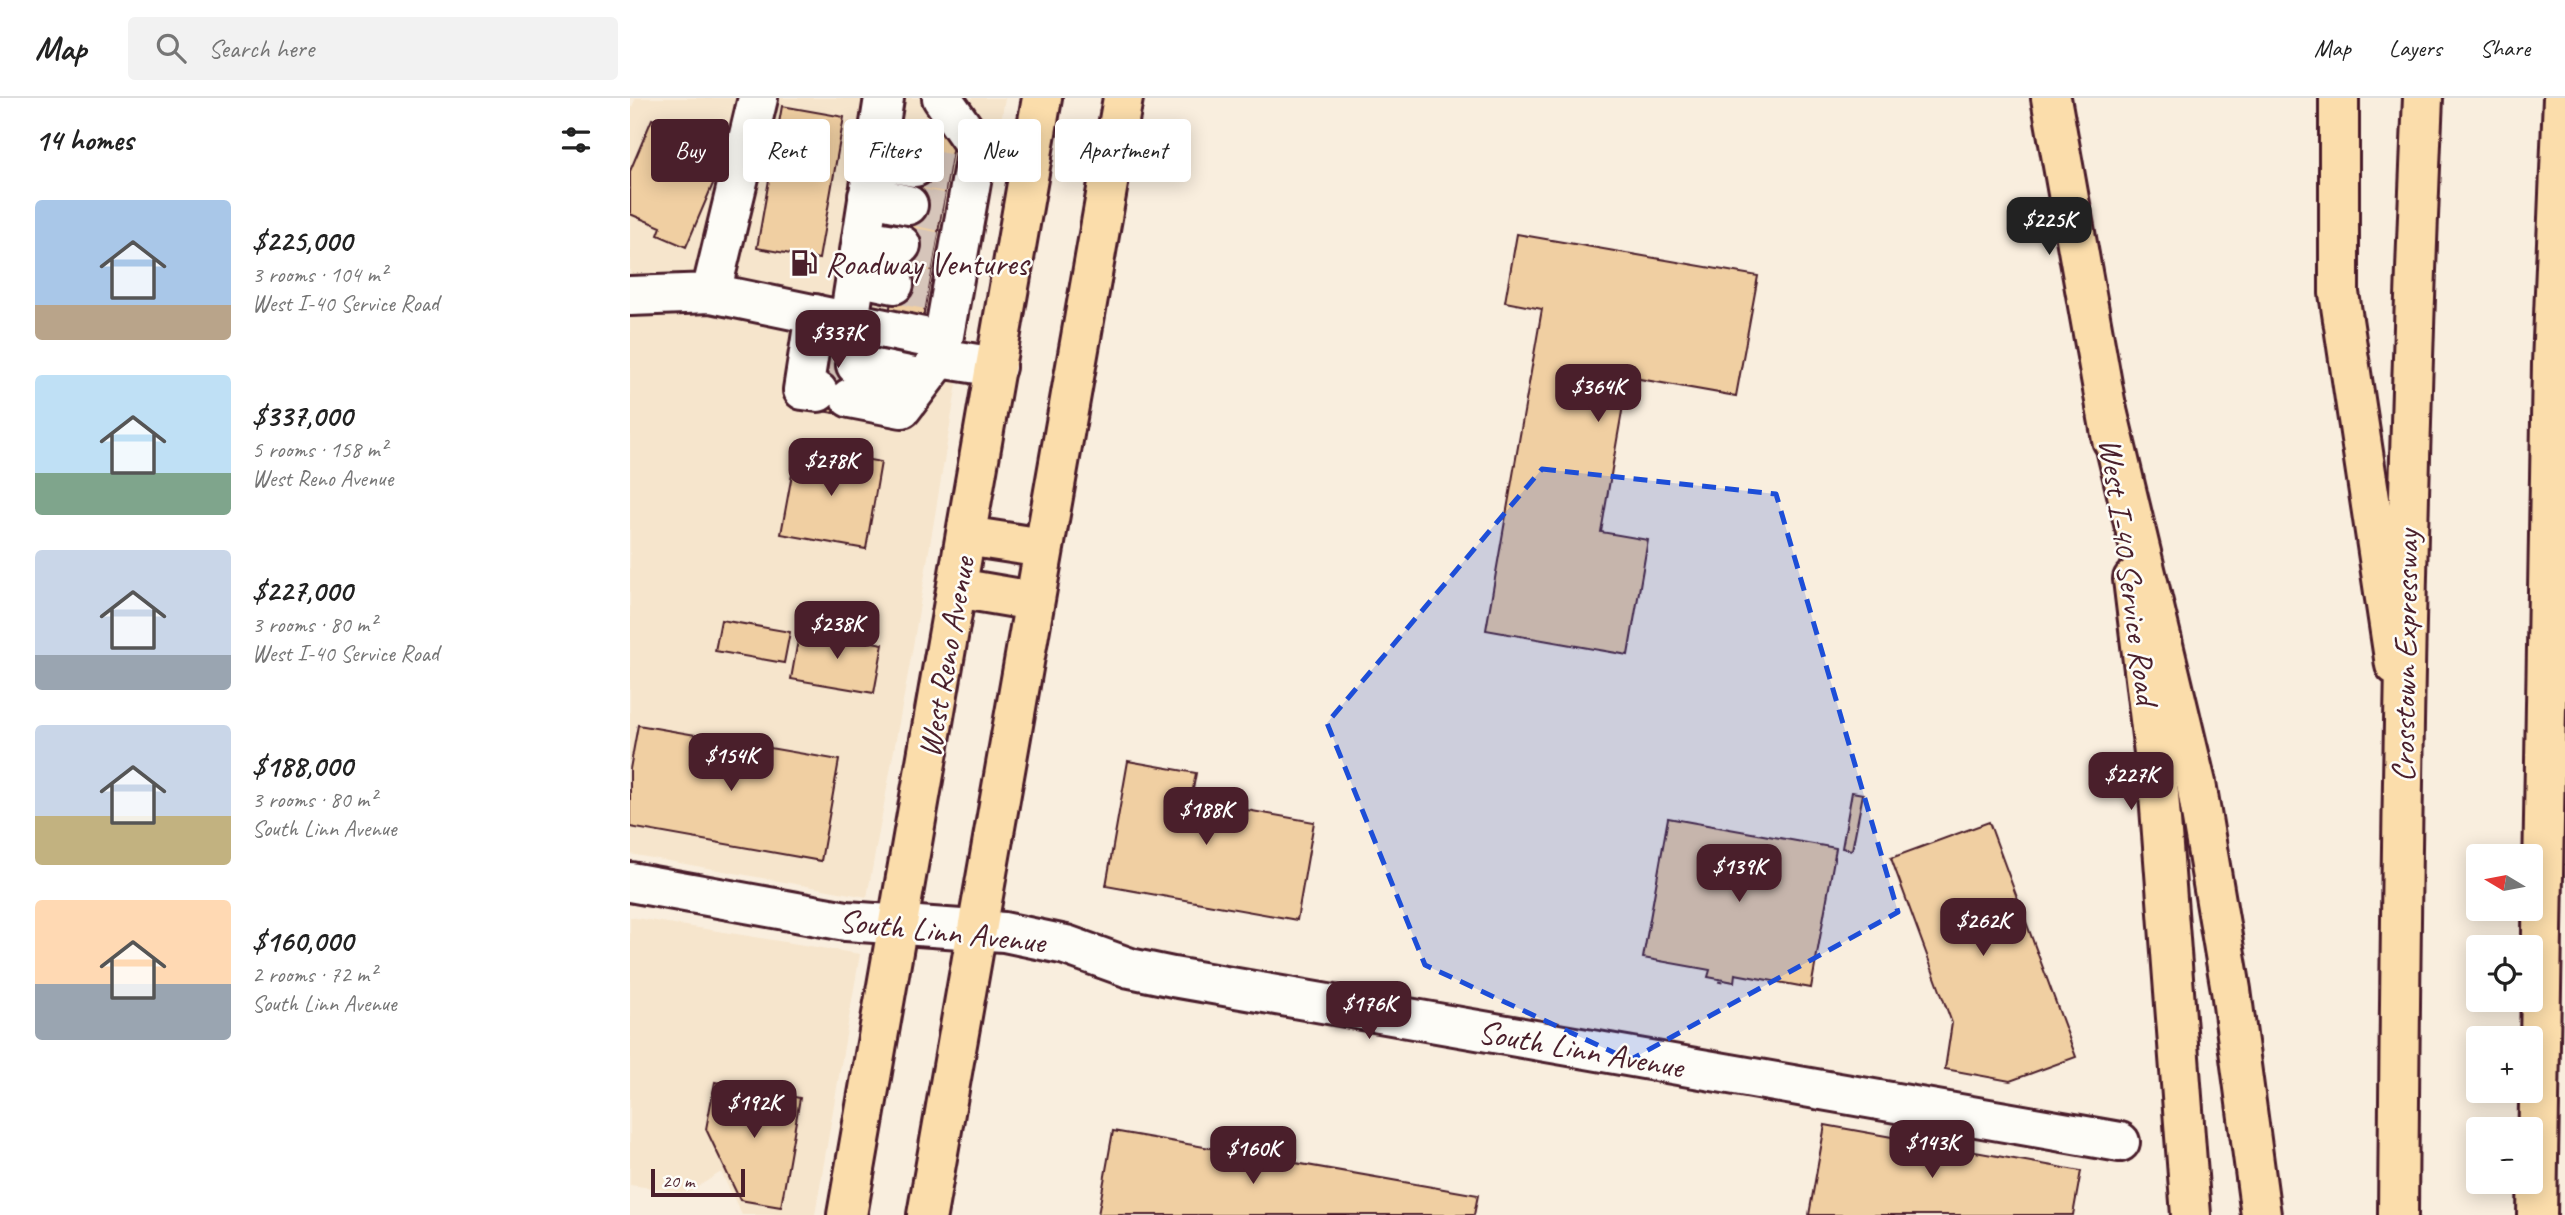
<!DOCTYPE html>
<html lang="en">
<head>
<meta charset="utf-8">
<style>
  :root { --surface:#fff; --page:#f2f2f2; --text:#222; --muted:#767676; --line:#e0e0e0; --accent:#4a1f2b }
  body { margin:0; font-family:Caveat,sans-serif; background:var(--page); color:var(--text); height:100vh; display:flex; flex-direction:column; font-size:26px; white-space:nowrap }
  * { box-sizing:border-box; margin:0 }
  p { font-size:23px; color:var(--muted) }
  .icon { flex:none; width:38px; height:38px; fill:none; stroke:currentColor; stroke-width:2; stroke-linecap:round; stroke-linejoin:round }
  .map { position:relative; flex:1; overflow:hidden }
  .side { display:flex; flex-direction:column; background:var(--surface); width:630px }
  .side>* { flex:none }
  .banner { position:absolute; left:21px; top:21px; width:665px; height:63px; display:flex; gap:14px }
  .needle { width:46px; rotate:280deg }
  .controls { position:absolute; left:1836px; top:746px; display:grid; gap:14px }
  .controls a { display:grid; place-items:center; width:77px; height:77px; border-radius:7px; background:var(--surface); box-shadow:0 4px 18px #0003; font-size:35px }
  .scale { position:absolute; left:21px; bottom:18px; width:94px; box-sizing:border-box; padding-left:7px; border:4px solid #4a1f2b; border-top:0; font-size:19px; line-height:24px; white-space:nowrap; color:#4a1f2b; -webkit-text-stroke:5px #fdfcf7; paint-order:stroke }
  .price { position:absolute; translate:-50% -60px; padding:0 16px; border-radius:14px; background:var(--accent); color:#fff; font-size:23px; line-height:46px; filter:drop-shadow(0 2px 4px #0008) }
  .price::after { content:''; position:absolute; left:50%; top:42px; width:21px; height:16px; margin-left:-10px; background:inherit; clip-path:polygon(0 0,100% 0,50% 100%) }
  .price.active { background:#222; color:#fff }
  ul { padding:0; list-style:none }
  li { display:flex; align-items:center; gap:21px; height:175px; padding:0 35px }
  li span { display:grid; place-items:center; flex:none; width:196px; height:140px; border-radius:7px; color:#555 }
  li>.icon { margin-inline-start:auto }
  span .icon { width:84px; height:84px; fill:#fffc; stroke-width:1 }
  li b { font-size:30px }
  h2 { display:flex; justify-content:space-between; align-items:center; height:84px; padding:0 35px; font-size:30px }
  .pill { padding:0 24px; border-radius:7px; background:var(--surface); box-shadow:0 4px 18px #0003; font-size:24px; line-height:63px }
  .pill.active { background:var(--accent); color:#fff }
  header { display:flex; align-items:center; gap:42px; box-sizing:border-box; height:98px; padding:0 35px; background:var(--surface); border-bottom:2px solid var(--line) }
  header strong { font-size:33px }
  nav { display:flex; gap:38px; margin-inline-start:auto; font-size:24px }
  .search { width:490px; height:63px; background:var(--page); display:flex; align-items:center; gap:18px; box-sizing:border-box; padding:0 24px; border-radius:7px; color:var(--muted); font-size:26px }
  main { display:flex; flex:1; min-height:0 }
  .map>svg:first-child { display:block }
</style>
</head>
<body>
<header>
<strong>Map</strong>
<div class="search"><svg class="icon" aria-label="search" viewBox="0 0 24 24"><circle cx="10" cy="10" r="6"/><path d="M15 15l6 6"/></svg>Search here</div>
<nav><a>Map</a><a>Layers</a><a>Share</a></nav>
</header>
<main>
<section class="side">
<h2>14 homes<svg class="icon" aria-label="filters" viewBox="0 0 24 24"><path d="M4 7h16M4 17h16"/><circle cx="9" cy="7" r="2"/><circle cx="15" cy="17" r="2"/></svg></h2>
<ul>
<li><span style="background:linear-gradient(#a9c7e8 75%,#b9a48a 0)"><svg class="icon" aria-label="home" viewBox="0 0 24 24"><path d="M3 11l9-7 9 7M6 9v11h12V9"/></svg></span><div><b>$225,000</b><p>3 rooms · 104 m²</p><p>West I-40 Service Road</p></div></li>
<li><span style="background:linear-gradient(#bfe0f5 70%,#7fa58c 0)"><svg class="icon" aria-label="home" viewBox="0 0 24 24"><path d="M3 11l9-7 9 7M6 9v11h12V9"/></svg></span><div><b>$337,000</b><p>5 rooms · 158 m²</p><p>West Reno Avenue</p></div></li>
<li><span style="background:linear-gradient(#c9d6e8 75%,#9aa5b1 0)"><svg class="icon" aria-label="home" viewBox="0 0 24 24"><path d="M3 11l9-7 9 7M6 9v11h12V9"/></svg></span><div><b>$227,000</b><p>3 rooms · 80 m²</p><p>West I-40 Service Road</p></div></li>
<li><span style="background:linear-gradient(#c9d6e8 65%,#c2b280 0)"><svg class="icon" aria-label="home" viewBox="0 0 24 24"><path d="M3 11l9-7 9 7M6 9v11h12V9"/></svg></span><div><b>$188,000</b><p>3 rooms · 80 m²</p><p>South Linn Avenue</p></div></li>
<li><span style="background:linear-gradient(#ffd9b3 60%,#9aa5b1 0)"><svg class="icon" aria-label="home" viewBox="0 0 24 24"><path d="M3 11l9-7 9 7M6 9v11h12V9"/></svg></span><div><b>$160,000</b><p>2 rooms · 72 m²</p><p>South Linn Avenue</p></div></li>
</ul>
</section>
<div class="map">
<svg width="1935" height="1117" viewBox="0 0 1935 1117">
  <rect width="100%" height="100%" fill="#f9eede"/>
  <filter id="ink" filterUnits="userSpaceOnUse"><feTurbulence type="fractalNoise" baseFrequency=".0143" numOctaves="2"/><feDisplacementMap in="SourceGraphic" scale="14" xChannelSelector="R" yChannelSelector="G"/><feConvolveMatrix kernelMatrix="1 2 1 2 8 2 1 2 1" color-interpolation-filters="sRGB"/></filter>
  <g filter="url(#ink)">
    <!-- built -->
    <path fill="#f6e5cc" d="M6 0H375L282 554 237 799 0 756V13Z
      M0 819 230 856 185 1117H112L91 1074 58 1095 0 1087Z"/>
    <!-- building -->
    <path fill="#f0cfa2" stroke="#4a1f2b" stroke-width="2" d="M152 8 214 19 189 161 127 150Z
      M22 21 97 53 56 149 28 137 31 129 0 116V73Z
      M293 24 326 30 293 221 259 215Z
      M887 136 1128 178 1106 298 998 279 971 434 1018 442 998 557 856 532 912 211 875 204Z
      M200 228 232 233 217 317 185 312Z
      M167 349 251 364 236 451 151 436Z
      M91 522 160 534 154 565 85 553Z
      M170 531 253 546 244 595 161 581Z
      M8 627 209 662 191 763 0 729V671Z
      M498 663 566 675 561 702 684 724 667 822 476 788Z
      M1222 694 1233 696 1222 752 1212 750Z
      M1038 720 1206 750 1181 890 1105 876 1104 884 1078 879 1080 872 1013 860Z
      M1359 724 1446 959 1380 983 1315 971 1322 925 1261 760Z
      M85 984 170 1000 151 1109 110 1102 76 1031Z
      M1195 1027 1451 1073 1443 1117H1179Z
      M483 1033 848 1097 844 1117H468Z"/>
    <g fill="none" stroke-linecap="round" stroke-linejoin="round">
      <!-- minor-tunnel -->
      <path stroke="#d6c5ba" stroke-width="38" stroke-dasharray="38 19" stroke-linecap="butt" d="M285 69 318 75
        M278 107 311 114
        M271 147 305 153
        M264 186 298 192
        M194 261 226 267"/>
      <defs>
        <path id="minor" d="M128 0 81 195 313 243
          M312 0 347 50
          M244 61 285 69
          M238 98 278 107
          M232 141 271 147
          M226 178 264 186
          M0 198 81 195
          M185 216 173 292 188 294
          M219 223 254 0
          M226 267 294 281
          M366 269 310 260 347 50 402 59
          M220 300 272 310 310 260
          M0 784 216 823 374 834 436 847 500 870 543 879 1490 1044"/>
        <path id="major" d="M1421 0 1482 342
          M1709 0V195L1765 567
          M336 438 413 450
          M1503 481 1529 696 1561 1117
          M327 490 403 503
          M217 1117 412 0
          M297 1117 493 0"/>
        <path id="highway" d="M1476 308 1566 685 1601 892 1631 1117
          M1768 1117C1771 744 1776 373 1793 0
          M1907 1117 1922 266 1933 0"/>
      </defs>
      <!-- minor casing -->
      <use href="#minor" stroke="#4a1f2b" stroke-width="44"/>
      <!-- major casing -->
      <use href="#major" stroke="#4a1f2b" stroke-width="44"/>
      <!-- highway casing -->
      <use href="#highway" stroke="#4a1f2b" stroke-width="44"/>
      <!-- path -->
      <path stroke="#4a1f2b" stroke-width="4.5" stroke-dasharray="2 5" stroke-linecap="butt" d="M1090 885 1091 881"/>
      <!-- minor -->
      <use href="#minor" stroke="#fdfcf7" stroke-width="38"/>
      <!-- major -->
      <use href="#major" stroke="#fbddab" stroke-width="38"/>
      <!-- highway -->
      <use href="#highway" stroke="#fbddab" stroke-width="38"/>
    </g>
  </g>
  <!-- marked area -->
  <path fill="#1d4ed8" fill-opacity="0.2" stroke="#1d4ed8" stroke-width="5" stroke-dasharray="14 9" stroke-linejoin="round" d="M912 371 1146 396 1268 814 1000 962 795 867 697 625Z"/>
  <!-- icons -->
  <defs>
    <symbol id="fuel-bare" viewBox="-9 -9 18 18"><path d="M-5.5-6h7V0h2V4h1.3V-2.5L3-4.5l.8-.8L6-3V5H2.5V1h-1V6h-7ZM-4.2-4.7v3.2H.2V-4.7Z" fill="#4a1f2b" stroke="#fdfcf7" stroke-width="2.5" paint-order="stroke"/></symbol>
  </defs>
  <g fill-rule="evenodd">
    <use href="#fuel-bare" x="155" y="146" width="38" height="38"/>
  </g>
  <g text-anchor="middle" stroke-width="5" stroke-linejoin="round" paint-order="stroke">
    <!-- poi labels -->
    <g font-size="33" fill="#4a1f2b" stroke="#fdfcf7" text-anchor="start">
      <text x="195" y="177">Roadway Ventures</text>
    </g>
    <!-- street labels -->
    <g font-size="33" fill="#4a1f2b" stroke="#fdfcf7">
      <text transform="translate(1500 473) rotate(82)" y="12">West I-40 Service Road</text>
      <text transform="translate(1774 558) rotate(-89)" y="12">Crosstown Expressway</text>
      <text transform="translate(315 559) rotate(-80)" y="12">West Reno Avenue</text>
      <text transform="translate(312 832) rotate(6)" y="12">South Linn Avenue</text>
      <text transform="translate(951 950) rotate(10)" y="12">South Linn Avenue</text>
    </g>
  </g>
</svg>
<div class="controls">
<a><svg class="needle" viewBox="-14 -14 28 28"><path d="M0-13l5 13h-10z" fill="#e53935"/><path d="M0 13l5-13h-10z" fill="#767676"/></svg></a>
<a><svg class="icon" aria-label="locate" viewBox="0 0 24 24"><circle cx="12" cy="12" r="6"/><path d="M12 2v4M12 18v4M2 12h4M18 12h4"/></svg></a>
<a>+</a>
<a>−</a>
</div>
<div class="scale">20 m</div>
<b class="price active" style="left:1419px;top:159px">$225K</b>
<b class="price" style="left:208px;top:272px">$337K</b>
<b class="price" style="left:968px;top:326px">$364K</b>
<b class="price" style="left:201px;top:400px">$278K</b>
<b class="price" style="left:207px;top:563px">$238K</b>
<b class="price" style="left:101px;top:695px">$154K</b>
<b class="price" style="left:1501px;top:714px">$227K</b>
<b class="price" style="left:576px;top:749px">$188K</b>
<b class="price" style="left:1109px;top:806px">$139K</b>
<b class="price" style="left:1353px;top:860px">$262K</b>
<b class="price" style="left:739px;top:943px">$176K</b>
<b class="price" style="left:124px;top:1042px">$192K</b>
<b class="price" style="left:1302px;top:1082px">$143K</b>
<b class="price" style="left:623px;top:1088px">$160K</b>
<div class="banner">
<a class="pill active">Buy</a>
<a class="pill">Rent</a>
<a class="pill">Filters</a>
<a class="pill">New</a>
<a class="pill">Apartment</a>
</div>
</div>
</main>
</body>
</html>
